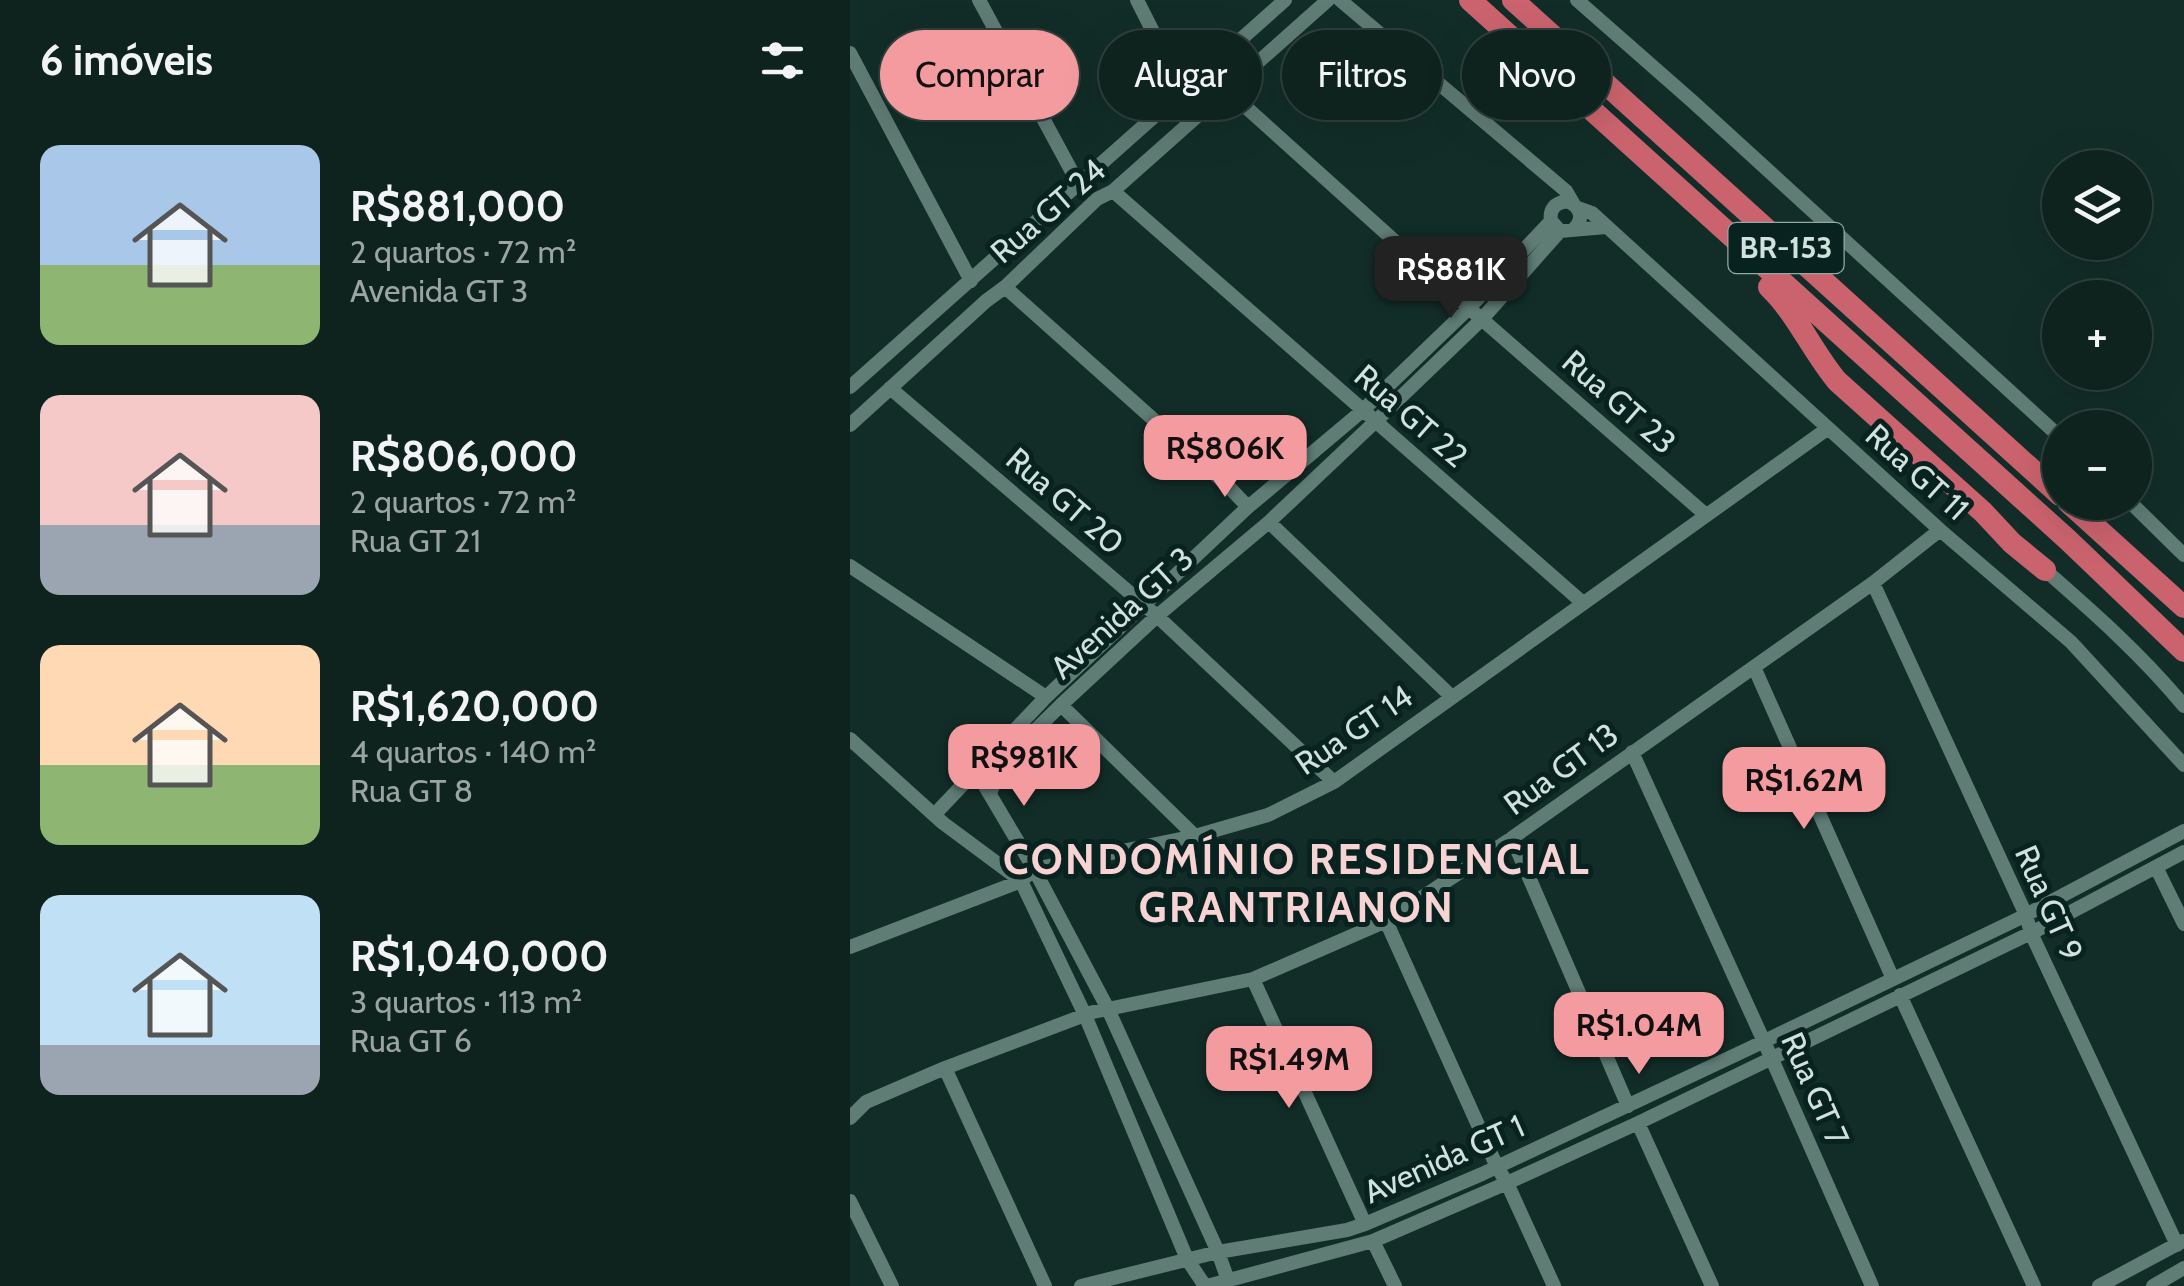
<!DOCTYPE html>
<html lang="pt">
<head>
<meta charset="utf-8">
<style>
  :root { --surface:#0e221e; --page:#1c2f2b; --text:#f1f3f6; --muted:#9ba4a4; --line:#2e3f3c; --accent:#f49b9f }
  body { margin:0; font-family:Cabin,sans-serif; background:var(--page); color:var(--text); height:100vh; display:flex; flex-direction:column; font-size:38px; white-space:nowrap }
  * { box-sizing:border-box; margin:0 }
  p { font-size:32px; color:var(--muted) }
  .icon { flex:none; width:55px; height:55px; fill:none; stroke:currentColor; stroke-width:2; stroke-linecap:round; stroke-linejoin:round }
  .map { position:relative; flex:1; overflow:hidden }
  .sheet { display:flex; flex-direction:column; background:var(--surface); width:850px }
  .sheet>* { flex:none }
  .hud { position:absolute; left:30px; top:30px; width:950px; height:90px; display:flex; gap:20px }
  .fabs { position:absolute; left:1192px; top:150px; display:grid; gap:20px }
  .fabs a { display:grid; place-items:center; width:110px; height:110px; border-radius:50%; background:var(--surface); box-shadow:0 10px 40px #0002,0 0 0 2px var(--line); font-size:50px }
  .price { position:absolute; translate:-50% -85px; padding:0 22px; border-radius:20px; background:var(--accent); color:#111; font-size:32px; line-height:65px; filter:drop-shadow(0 2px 5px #0008) }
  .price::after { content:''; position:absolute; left:50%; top:60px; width:30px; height:22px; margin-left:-15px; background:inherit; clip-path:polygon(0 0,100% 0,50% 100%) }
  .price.current { background:#222; color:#fff }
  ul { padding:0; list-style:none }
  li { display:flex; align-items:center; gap:30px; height:250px; padding:0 40px }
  li span { display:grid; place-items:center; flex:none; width:280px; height:200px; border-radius:20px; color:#555 }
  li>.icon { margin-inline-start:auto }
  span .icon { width:120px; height:120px; fill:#fffc; stroke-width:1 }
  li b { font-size:42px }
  h2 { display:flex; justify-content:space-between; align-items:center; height:120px; padding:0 40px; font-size:42px }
  .pill { padding:0 35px; border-radius:45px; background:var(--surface); box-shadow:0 10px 40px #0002,0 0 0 2px var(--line); font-size:35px; line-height:90px }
  .pill.current { background:var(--accent); color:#111 }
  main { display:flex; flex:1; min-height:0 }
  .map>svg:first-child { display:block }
</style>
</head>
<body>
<main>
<section class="sheet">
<h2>6 imóveis<svg class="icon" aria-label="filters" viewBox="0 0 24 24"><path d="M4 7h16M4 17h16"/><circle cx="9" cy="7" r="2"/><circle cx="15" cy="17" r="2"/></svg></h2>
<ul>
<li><span style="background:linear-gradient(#a9c7e8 60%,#8fb573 0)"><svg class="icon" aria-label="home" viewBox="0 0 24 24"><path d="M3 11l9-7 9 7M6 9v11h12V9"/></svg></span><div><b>R$881,000</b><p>2 quartos · 72 m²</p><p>Avenida GT 3</p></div></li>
<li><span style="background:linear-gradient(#f6c9c9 65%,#9aa5b1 0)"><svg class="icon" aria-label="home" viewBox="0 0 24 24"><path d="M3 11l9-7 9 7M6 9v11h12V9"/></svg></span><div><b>R$806,000</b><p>2 quartos · 72 m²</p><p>Rua GT 21</p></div></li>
<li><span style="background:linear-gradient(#ffd9b3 60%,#8fb573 0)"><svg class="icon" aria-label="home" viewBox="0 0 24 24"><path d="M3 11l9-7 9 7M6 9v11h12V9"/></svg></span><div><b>R$1,620,000</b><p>4 quartos · 140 m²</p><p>Rua GT 8</p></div></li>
<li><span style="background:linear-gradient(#bfe0f5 75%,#9aa5b1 0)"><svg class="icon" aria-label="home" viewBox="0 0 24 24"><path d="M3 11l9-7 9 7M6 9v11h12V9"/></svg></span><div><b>R$1,040,000</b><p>3 quartos · 113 m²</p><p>Rua GT 6</p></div></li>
</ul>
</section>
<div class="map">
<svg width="1334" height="1286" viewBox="0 0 1334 1286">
  <rect width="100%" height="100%" fill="#122d28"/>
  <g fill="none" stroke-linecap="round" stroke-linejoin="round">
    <!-- minor -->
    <path stroke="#5f7c75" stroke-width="14" d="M129 0 228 183
      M287 0 333 91
      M490 0 716 191 723 203
      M727 0 842 101 1210 437
      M0 53 121 281
      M378 91 619 308 856 515
      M263 191 733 603
      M728 208 742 213 1090 530 1221 642 1334 765
      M724 229C735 218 730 206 717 201 705 203 699 209 701 221L710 231 756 227
      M155 287 378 486 398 507
      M0 387 435 0
      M40 388 307 616 484 782
      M0 425 136 301 155 287 247 199 263 191 478 0
      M1280 502 1334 555
      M419 522 601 696
      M0 566 196 697
      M1195 570C1244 613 1292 655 1334 706
      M1023 583 1176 915 1181 933 1327 1245
      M904 667 1043 979
      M211 705 345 836
      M0 739 93 823 171 881 235 1015 337 1259 355 1286
      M782 752 921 1057 1022 1286
      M126 771 184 869 258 1009 368 1252 380 1286
      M140 794 151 764 211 705 307 616 419 522 527 420 632 319 710 231
      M85 814 196 697 398 507 512 411 619 308 701 221
      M662 838 778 1106
      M1306 867 1334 924
      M536 921 647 1167 657 1183 704 1286
      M0 947 171 881 184 869 345 836 418 815 484 782 977 429
      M403 979 515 1224
      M1050 995 1184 1286
      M95 1068 195 1286
      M0 1118 16 1102 95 1068 243 1012 403 979 536 921 662 838 904 667 1023 583 1090 530
      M788 1123 862 1286
      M0 1201 42 1286
      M523 1241 545 1286
      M231 1286 368 1252 497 1230 515 1224 632 1174 898 1049 1170 918 1334 831
      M357 1286 523 1241 657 1183 788 1123 1187 930 1334 852
      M1249 1286 1333 1241
      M1303 1286 1334 1268"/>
    <!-- trunk -->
    <path stroke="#cb636e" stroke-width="22" d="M620 0 1218 540 1334 651
      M663 0 1210 495
      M919 287C947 314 962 351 987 381L1133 512 1162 543 1195 570
      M1218 502 1334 607"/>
  </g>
  <g text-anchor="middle" stroke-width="10" stroke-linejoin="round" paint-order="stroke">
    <!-- shield labels -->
    <rect fill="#08231f" stroke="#95a8a4" stroke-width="2.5" x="878.5" y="223" width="115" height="50" rx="8"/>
    <g font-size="30" font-weight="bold" fill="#d1e1dd">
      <text x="936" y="258">BR-153</text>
    </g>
    <!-- street labels -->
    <g font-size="32" fill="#d1e1dd" stroke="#08231f">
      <text transform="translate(198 211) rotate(-41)" y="11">Rua GT 24</text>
      <text transform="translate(769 402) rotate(41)" y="11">Rua GT 23</text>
      <text transform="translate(561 416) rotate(41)" y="11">Rua GT 22</text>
      <text transform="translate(1067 472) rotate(42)" y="11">Rua GT 11</text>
      <text transform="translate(215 501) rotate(41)" y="11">Rua GT 20</text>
      <text transform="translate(272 613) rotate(-42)" y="11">Avenida GT 3</text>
      <text transform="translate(504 730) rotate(-34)" y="11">Rua GT 14</text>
      <text transform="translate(711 769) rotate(-36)" y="11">Rua GT 13</text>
      <text transform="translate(1199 903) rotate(66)" y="11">Rua GT 9</text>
      <text transform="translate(965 1089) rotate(66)" y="11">Rua GT 7</text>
      <text transform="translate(594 1159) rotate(-24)" y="11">Avenida GT 1</text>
    </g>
    <!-- district labels -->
    <g font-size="42" font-weight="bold" letter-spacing="2.5" fill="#f7d3d4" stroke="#08231f">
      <text x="447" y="874">CONDOMÍNIO RESIDENCIAL<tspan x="447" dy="48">GRANTRIANON</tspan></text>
    </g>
  </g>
</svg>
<div class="fabs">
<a><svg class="icon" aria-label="layers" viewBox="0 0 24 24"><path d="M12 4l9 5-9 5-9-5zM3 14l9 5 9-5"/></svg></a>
<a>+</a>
<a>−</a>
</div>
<b class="price current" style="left:601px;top:321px">R$881K</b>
<b class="price" style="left:375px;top:500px">R$806K</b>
<b class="price" style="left:174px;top:809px">R$981K</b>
<b class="price" style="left:954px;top:832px">R$1.62M</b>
<b class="price" style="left:789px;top:1077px">R$1.04M</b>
<b class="price" style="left:439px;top:1111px">R$1.49M</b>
<div class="hud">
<a class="pill current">Comprar</a>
<a class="pill">Alugar</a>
<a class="pill">Filtros</a>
<a class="pill">Novo</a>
</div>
</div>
</main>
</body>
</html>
